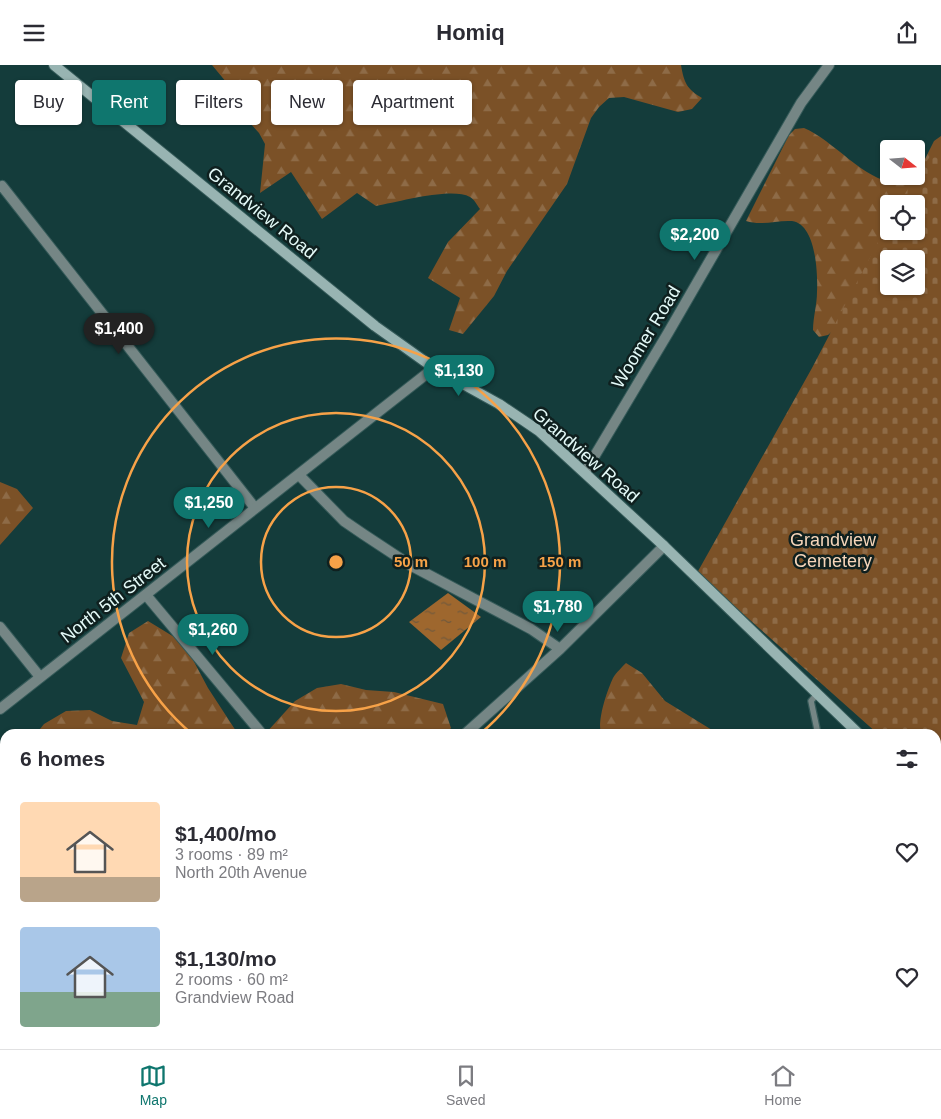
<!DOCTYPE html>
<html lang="en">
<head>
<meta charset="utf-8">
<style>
  :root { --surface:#fff; --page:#f2f2f3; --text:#2b2b33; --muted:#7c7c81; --line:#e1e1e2; --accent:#0f766e }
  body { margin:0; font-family:Arial,sans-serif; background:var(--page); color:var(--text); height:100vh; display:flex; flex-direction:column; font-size:19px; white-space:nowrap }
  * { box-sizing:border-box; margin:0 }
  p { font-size:16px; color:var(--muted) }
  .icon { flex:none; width:28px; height:28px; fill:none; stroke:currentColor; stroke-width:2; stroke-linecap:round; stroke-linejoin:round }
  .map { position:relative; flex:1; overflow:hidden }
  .side { position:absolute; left:0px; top:664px; width:941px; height:321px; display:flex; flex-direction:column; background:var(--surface); border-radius:15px 15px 0 0; box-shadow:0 1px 4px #0004 }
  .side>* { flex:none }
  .guide { position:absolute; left:15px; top:15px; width:500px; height:45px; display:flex; gap:10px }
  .needle { width:32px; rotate:107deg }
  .buttons { position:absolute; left:880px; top:75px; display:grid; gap:10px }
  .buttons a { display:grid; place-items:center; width:45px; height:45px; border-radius:5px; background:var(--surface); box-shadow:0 1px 4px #0004; font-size:25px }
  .price { position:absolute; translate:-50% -42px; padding:0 11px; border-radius:18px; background:var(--accent); color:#fff; font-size:16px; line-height:32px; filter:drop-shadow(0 1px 2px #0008) }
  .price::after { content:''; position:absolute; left:50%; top:30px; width:15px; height:11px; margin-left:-8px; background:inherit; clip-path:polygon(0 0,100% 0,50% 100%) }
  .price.current { background:#222; color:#fff }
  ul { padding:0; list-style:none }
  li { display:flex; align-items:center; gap:15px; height:125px; padding:0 20px }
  li span { display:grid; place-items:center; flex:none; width:140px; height:100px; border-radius:5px; color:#555 }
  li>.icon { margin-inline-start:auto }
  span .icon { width:60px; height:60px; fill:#fffc; stroke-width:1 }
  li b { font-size:21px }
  h2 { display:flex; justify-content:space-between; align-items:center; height:60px; padding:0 20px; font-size:21px }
  .tag { padding:0 18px; border-radius:5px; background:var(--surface); box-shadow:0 1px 4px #0004; font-size:18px; line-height:45px }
  .tag.current { background:var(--accent); color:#fff }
  header { display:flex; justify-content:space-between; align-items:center; height:65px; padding:0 20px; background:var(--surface); font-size:22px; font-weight:800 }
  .menu { display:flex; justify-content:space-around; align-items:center; height:70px; border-top:1px solid var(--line); background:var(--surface); font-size:14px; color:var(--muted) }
  .menu a { display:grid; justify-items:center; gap:2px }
  .menu .current { color:var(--accent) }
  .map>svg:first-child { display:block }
</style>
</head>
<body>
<header><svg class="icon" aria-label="menu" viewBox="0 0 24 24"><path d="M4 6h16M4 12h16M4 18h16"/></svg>Homiq<svg class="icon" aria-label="share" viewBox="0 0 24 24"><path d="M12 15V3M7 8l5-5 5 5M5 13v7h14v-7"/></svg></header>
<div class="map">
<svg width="941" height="984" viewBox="0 0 941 984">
  <defs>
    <pattern id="forest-firs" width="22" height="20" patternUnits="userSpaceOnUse" patternTransform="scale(1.25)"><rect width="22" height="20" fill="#7b5127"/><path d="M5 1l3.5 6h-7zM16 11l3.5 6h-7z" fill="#8e6b47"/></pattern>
    <pattern id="cemetery-stones" width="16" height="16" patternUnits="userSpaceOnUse" patternTransform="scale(1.25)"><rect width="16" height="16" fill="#7b5127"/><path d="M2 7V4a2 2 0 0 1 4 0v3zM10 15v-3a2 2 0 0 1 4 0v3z" fill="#8e6b47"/></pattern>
    <pattern id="water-ripples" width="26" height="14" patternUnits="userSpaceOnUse" patternTransform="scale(1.25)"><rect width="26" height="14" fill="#9e672e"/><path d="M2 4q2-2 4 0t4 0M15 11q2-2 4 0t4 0" fill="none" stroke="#71593c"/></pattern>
  </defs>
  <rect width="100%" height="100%" fill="#143c3b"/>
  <!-- forest -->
  <path fill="url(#forest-firs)" d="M212 0H681C684 18 687 24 702 33L692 44 678 47 624 32 609 33 599 42 591 53 567 119 507 206 494 231 463 269 449 265 460 233 428 213 448 177 480 144C477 140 474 134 470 132 451 122 399 137 376 141L357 128 322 154 291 107 260 128 265 79 259 68 243 50 241 35Z
    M804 63C833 75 865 116 894 117 903 118 908 111 916 111V107L920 104 934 76 941 71V93L907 139H889V163L835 264 828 270 819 272 813 265C813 252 817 240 817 227 818 209 816 159 792 156 776 155 762 161 746 156L789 70 795 64Z
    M0 417 17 424 33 443 0 480Z
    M148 556 184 578 208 623 236 666 245 669H36L44 659 66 646 90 645 112 656 137 660 144 637 121 593 129 568Z
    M626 598 642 608 665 636 712 665 715 669H601C597 655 607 626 613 613 616 608 622 602 626 598Z
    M341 619 366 625 394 627 443 639 451 663 446 669H265L295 636 317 623Z
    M941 772V799L936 808V774Z
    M0 780 5 786V980H97L92 984H0Z
    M941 851V925L936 931V859Z
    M278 980H420L419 984H280Z
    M603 980H666V984H609Z
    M886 980H915L914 984H885Z"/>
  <!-- cemetery -->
  <path fill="url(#cemetery-stones)" fill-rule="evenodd" d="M941 75V725L936 721V669H878L697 508 812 303 889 156V166H916V139H898ZM889 194H916V221H889Z"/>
  <!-- water -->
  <path fill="url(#water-ripples)" d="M448 528 481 552 441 585 409 557Z"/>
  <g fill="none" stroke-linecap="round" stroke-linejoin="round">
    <defs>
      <path id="service" d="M817 629 811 636 818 669
        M936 757 941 756"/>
      <path id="minor" d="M0 122 2 121 255 443
        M585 407 668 268 801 38 829 0
        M299 410 344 456 363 469 410 500 531 564 560 584
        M146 530 262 669
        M0 562 40 612
        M465 669 560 584 664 481
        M936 843 941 830
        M215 980 216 984
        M533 980 537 984
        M875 984 876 980"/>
      <path id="tertiary" d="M0 644 434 303"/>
      <path id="secondary" d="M54 0 375 261 434 303 499 339 539 366 664 481 859 669
        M936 734 941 737"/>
    </defs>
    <!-- service casing -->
    <use href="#service" stroke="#355a59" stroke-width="8"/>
    <!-- minor casing -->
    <use href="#minor" stroke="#355a59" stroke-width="12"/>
    <!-- tertiary casing -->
    <use href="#tertiary" stroke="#355a59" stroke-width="12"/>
    <!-- secondary casing -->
    <use href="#secondary" stroke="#355a59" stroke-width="12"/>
    <!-- service -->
    <use href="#service" stroke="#758685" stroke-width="5.5"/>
    <!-- minor -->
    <use href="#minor" stroke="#758685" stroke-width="10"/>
    <!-- tertiary -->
    <use href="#tertiary" stroke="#758685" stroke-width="10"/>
    <!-- secondary -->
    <use href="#secondary" stroke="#98b4b2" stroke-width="10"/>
  </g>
  <!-- distance rings -->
  <g fill="none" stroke="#f7a248" stroke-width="2.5">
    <circle cx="336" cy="497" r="75"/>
    <circle cx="336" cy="497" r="149"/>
    <path d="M192 669A224 224 0 1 1 480 669"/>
  </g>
  <g text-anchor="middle" stroke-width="5" stroke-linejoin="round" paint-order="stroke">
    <!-- street labels -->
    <g font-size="18" fill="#e4faf8" stroke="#0f201f">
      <text transform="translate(262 148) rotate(39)" y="6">Grandview Road</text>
      <text transform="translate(646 272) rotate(-59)" y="6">Woomer Road</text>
      <text transform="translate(586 390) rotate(41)" y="6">Grandview Road</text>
      <text transform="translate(113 535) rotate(-38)" y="6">North 5th Street</text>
    </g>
    <!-- park labels -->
    <g font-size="18" fill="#f7d6ba" stroke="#0f201f">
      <text x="833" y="481">Grandview<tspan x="833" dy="21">Cemetery</tspan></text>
    </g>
  </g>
  <circle cx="336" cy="497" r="8" fill="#f7a248" stroke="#0f201f" stroke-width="2.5"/>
  <g font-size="15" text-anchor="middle" font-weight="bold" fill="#f7a248" stroke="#0f201f" stroke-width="5" stroke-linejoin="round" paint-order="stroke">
    <text x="411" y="502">50 m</text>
    <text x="485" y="502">100 m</text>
    <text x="560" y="502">150 m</text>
  </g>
</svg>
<div class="buttons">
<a><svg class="needle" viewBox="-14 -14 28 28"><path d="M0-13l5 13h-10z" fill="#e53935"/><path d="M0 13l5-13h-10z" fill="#7c7c81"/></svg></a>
<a><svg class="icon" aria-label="locate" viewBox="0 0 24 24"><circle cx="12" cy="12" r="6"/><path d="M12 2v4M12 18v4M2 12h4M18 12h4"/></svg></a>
<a><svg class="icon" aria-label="layers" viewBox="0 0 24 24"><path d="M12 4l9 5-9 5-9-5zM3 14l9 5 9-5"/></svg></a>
</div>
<b class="price" style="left:695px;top:196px">$2,200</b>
<b class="price current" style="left:119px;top:290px">$1,400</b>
<b class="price" style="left:459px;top:332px">$1,130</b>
<b class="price" style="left:209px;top:464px">$1,250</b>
<b class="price" style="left:558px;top:568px">$1,780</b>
<b class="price" style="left:213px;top:591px">$1,260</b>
<div class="guide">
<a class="tag">Buy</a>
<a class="tag current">Rent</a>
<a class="tag">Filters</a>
<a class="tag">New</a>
<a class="tag">Apartment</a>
</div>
<section class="side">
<h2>6 homes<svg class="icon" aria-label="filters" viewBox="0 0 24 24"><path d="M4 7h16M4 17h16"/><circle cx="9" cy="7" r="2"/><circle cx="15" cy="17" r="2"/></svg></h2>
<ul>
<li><span style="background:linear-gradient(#ffd9b3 75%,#b9a48a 0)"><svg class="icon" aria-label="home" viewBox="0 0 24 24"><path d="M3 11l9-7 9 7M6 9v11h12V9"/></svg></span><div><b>$1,400/mo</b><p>3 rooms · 89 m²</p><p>North 20th Avenue</p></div><svg class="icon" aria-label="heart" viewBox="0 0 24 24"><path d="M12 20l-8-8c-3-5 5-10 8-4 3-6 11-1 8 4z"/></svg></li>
<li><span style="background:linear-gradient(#a9c7e8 65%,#7fa58c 0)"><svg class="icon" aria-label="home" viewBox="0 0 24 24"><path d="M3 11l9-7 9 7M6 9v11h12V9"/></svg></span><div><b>$1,130/mo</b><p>2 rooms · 60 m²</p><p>Grandview Road</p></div><svg class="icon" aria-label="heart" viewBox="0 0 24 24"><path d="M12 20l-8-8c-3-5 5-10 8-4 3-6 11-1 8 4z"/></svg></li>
</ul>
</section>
</div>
<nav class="menu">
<a class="current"><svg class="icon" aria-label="map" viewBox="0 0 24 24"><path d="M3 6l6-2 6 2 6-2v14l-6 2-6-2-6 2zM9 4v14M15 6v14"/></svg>Map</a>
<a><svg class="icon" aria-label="saved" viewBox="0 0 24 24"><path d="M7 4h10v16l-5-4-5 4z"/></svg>Saved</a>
<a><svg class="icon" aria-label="home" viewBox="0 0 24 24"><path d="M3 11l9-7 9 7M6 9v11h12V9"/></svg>Home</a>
</nav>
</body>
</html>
